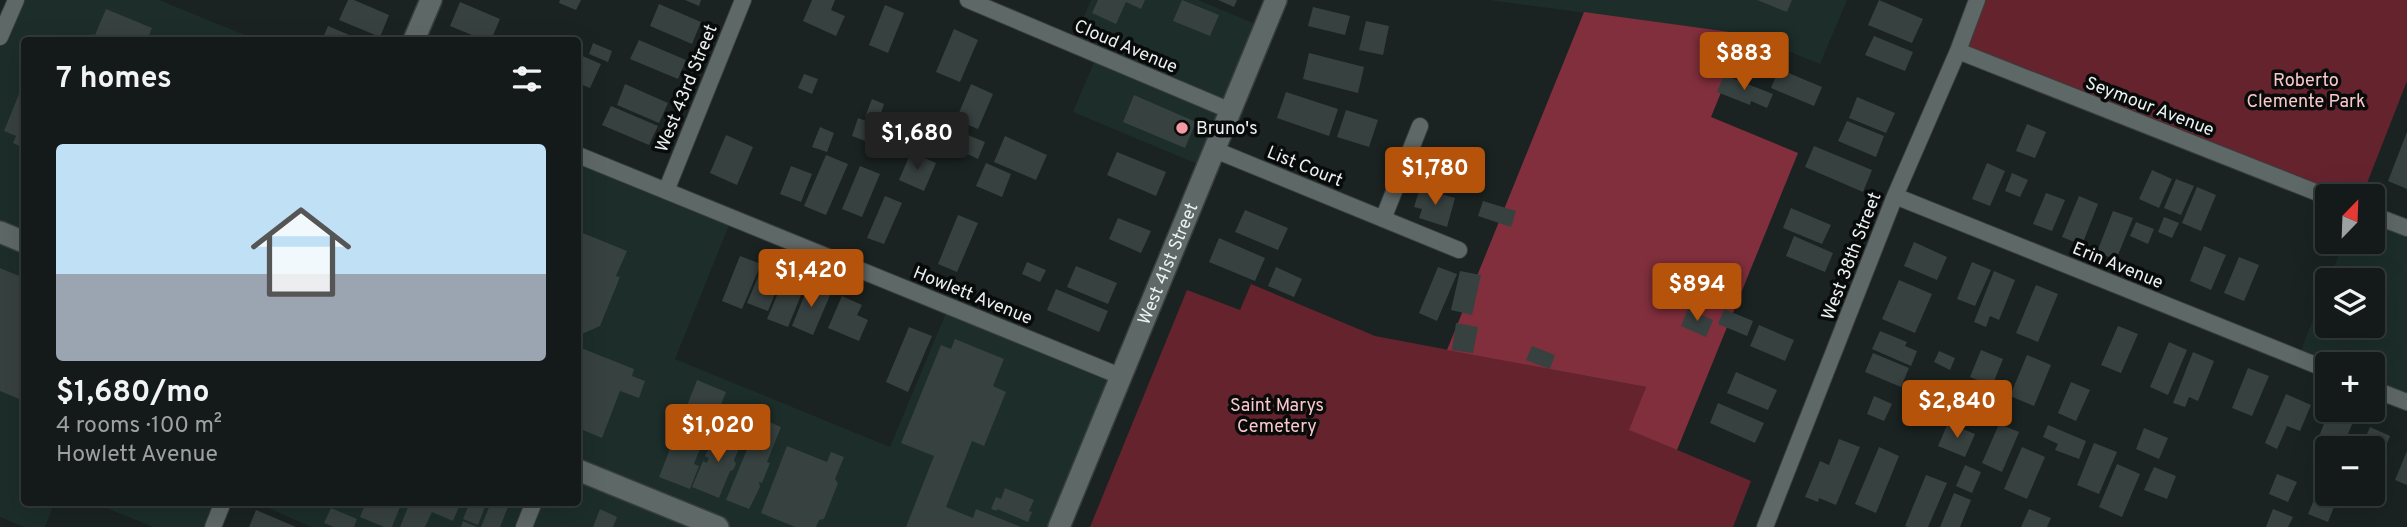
<!DOCTYPE html>
<html lang="en">
<head>
<meta charset="utf-8">
<style>
  :root { --surface:#141a19; --page:#212726; --text:#f1f3f6; --muted:#9da1a2; --line:#333838; --accent:#b45309 }
  body { margin:0; font-family:Overpass,sans-serif; background:var(--page); color:var(--text); height:100vh; display:flex; flex-direction:column; font-size:26px; white-space:nowrap }
  * { box-sizing:border-box; margin:0 }
  p { font-size:23px; color:var(--muted) }
  .icon { flex:none; width:38px; height:38px; fill:none; stroke:currentColor; stroke-width:2; stroke-linecap:round; stroke-linejoin:round }
  .map { position:relative; flex:1; overflow:hidden }
  .sheet { position:absolute; left:21px; top:37px; width:560px; height:469px; display:flex; flex-direction:column; background:var(--surface); border-radius:7px; box-shadow:0 7px 28px #0002,0 0 0 2px var(--line) }
  .sheet>* { flex:none }
  .needle { width:46px; rotate:23deg }
  .controls { position:absolute; left:2315px; top:184px; display:grid; gap:14px }
  .controls a { display:grid; place-items:center; width:70px; height:70px; border-radius:7px; background:var(--surface); box-shadow:0 7px 28px #0002,0 0 0 2px var(--line); font-size:35px }
  .price { position:absolute; translate:-50% -60px; padding:0 16px; border-radius:7px; background:var(--accent); color:#fff; font-size:23px; line-height:46px; filter:drop-shadow(0 2px 4px #0008) }
  .price::after { content:''; position:absolute; left:50%; top:42px; width:21px; height:16px; margin-left:-10px; background:inherit; clip-path:polygon(0 0,100% 0,50% 100%) }
  .price.selected { background:#222; color:#fff }
  ul { padding:0; list-style:none }
  li { display:grid; align-content:center; gap:14px; height:371px; padding:0 35px }
  li span { display:grid; place-items:center; height:217px; border-radius:7px; color:#555 }
  li>.icon { margin-inline-start:auto }
  span .icon { width:126px; height:126px; fill:#fffc; stroke-width:1 }
  li b { font-size:30px }
  h2 { display:flex; justify-content:space-between; align-items:center; height:84px; padding:0 35px; font-size:30px }
  .map>svg:first-child { display:block }
</style>
</head>
<body>
<div class="map">
<svg width="2407" height="527" viewBox="0 0 2407 527">
  <rect width="100%" height="100%" fill="#1a2321"/>
  <!-- built -->
  <path fill="#1c2d2a" d="M16 0H159L252 38 251 40H24V502H55L45 527H24L0 517V37Z
    M1091 0H1198L1265 28 1207 168 1073 112 1097 55 1072 44Z
    M1489 0H1847L1820 64 1745 34Z
    M578 155 732 218 675 359 890 447 949 306 1120 376 1059 527H311L255 502H578Z
    M2373 215 2407 228V402L2373 389V364H2328L2298 358 2327 284 2328 326H2373V280H2329L2344 242H2373Z
    M92 502H223L213 527H153Z"/>
  <!-- green -->
  <path fill="#65232e" d="M1977 0H2407V81L2362 196H2328L1958 51Z
    M1251 284 1375 336 1646 387 1630 430 1751 481 1733 527H1090L1187 290 1240 310Z"/>
  <!-- forest -->
  <path fill="#812f3c" d="M1584 12 1745 34 1711 117 1798 153 1677 450 1629 430 1646 387 1447 350Z"/>
  <!-- building -->
  <path fill="#37413f" d="M348 0H354L389 15 380 37 339 20Z
    M560 0H581L576 10 559 3Z
    M685 0H701L699 6Z
    M812 0H835L831 10 845 16 836 36 803 21Z
    M1098 0H1145L1141 9 1126 2 1116 24 1092 13Z
    M1182 0 1219 15 1210 36 1173 21Z
    M1218 0H1237L1234 7Z
    M1757 0H1792L1787 12Z
    M1879 0 1923 19 1912 43 1868 25Z
    M460 2 500 19 491 40H484L450 26Z
    M659 4 701 22 692 44 650 26Z
    M885 5 904 13 888 53 869 45Z
    M1313 7 1350 16 1345 35 1308 26Z
    M106 9 152 28 147 40H93L91 38 92 34 95 35Z
    M1366 21 1389 26 1383 55 1359 50Z
    M328 26 361 40H322Z
    M954 29 978 40 960 82 936 72Z
    M1874 36 1913 52 1905 71 1865 55Z
    M639 40 686 60 678 79 630 59Z
    M593 43 612 51 608 62 589 54Z
    M1309 53 1364 67 1358 93 1303 79Z
    M578 54 601 64 590 88 578 83Z
    M1779 69 1822 87 1814 106 1771 88Z
    M804 74 818 79 812 94 798 88Z
    M1724 75 1773 94 1767 108 1751 101 1750 105 1717 92Z
    M625 84 668 103 659 123 617 105Z
    M971 84 993 94 978 129 956 120Z
    M1286 92 1338 109 1329 136 1277 118Z
    M19 94 24 96V148L13 143 16 136 4 131Z
    M1134 95 1196 122 1185 148 1123 122Z
    M1857 97 1895 113 1886 133 1849 118Z
    M872 99 884 104 878 122 865 117Z
    M611 106 658 126 649 145 602 125Z
    M1346 110 1378 120 1369 147 1337 137Z
    M858 118 875 124 868 142 852 136Z
    M1847 121 1884 136 1876 157 1838 141Z
    M2027 124 2046 132 2035 158 2016 151Z
    M820 127 834 133 827 152 812 147Z
    M2407 132V189L2388 181Z
    M888 134 895 136 892 146 885 144Z
    M726 135 753 147 737 185 710 173Z
    M968 135 985 142 978 159 961 151Z
    M1005 136 1047 155 1036 180 994 162Z
    M1814 146 1872 170 1863 192 1805 167Z
    M24 152V168L19 166Z
    M911 152 936 163 924 191 899 180Z
    M1117 152 1166 172 1156 196 1107 175Z
    M826 155 848 164 826 215 804 206Z
    M1424 158 1463 169 1458 188 1419 177Z
    M986 163 1011 174 1002 197 976 186Z
    M1987 163 2005 171 1990 206 1972 199Z
    M791 166 812 174 801 202 780 194Z
    M860 166 880 174 862 217 842 209Z
    M2152 170 2172 179 2159 208 2139 199Z
    M2012 173 2028 180 2020 197 2005 191Z
    M2176 179 2194 186 2181 215 2164 208Z
    M2197 187 2216 195 2201 231 2182 223Z
    M1420 188 1455 198 1447 227 1419 218 1422 209 1414 207Z
    M2046 193 2065 200 2052 231 2033 224Z
    M885 196 902 203 884 244 867 238Z
    M2079 196 2098 204 2082 245 2062 237Z
    M1483 201 1516 211 1511 227 1478 216Z
    M1791 208 1831 225 1822 244 1783 228Z
    M1245 210 1288 228 1278 250 1235 232Z
    M2113 211 2133 218 2116 260 2097 252Z
    M958 215 978 223 957 272 938 264Z
    M2164 217 2179 223 2172 238 2158 232Z
    M1118 218 1151 231 1141 253 1109 239Z
    M2136 222 2154 229 2148 244 2130 236Z
    M578 231 627 251 616 276 620 277 600 326 582 334 578 332Z
    M1794 236 1833 253 1825 272 1786 256Z
    M1219 238 1265 258 1255 281 1209 262Z
    M1914 242 1947 257 1937 280 1904 266Z
    M2204 246 2226 255 2211 290 2190 281Z
    M740 256 761 264 742 309 722 301Z
    M2239 257 2259 265 2244 301 2224 293Z
    M1027 262 1046 270 1040 282 1022 274Z
    M1972 262 1991 270 1975 306 1957 299Z
    M763 265 783 274 768 311 747 303Z
    M1076 266 1117 283 1108 304 1067 287Z
    M1276 267 1302 279 1294 297 1268 286Z
    M1438 267 1457 274 1437 321 1419 313Z
    M0 268 24 278V401L0 391Z
    M1460 271 1481 275 1472 315 1451 310Z
    M1994 271 2015 280 1999 320 1990 316 1986 327 1974 322Z
    M786 274 806 283 788 327 767 319Z
    M1899 280 1932 294 1915 333 1882 319Z
    M809 284 831 293 813 335 792 326Z
    M2036 285 2058 294 2038 342 2016 333Z
    M1056 289 1108 311 1099 332 1047 310Z
    M842 296 862 305 857 315 868 320 859 341 828 328Z
    M1688 309 1713 320 1706 337 1681 326Z
    M1724 309 1753 321 1747 336 1718 324Z
    M1456 323 1478 327 1473 353 1452 350Z
    M1759 325 1794 340 1785 361 1750 346Z
    M2118 326 2138 334 2121 373 2101 365Z
    M909 327 932 336 908 392 886 382Z
    M1880 331 1907 342 1905 346 1917 351 1911 366 1872 349Z
    M955 339 1004 359 993 386 1006 392 984 446 972 441 946 507 973 518 976 509 1021 527H906L934 456 901 443 941 345 951 349Z
    M2169 342 2187 350 2168 395 2150 387Z
    M1532 346 1555 355 1550 369 1526 360Z
    M581 348 634 369 632 376 645 381 639 398 620 391 602 438 578 428V358Z
    M1981 350 2003 359 1992 386 1970 377Z
    M1939 351 1955 358 1950 370 1934 362Z
    M2193 352 2214 361 2198 401 2189 397 2185 407 2173 403Z
    M1873 353 1909 368 1901 387 1865 372Z
    M2027 355 2051 365 2034 406 2010 396Z
    M2248 368 2269 376 2252 416 2232 408Z
    M1736 372 1777 390 1768 410 1727 393Z
    M697 380 726 392 706 442 703 441 694 464 699 466 690 489 659 477Z
    M2071 382 2090 390 2076 421 2058 413Z
    M1936 387 1977 405 1969 424 1928 407Z
    M2286 394 2311 405 2300 431 2287 426 2277 449 2265 443Z
    M1874 396 1892 404 1884 421 1867 414Z
    M1718 403 1764 423 1755 443 1710 423Z
    M2328 413 2353 422 2342 448H2332L2317 442Z
    M760 418 781 427 767 462 770 463 762 483 759 482 760 487 749 509 726 500Z
    M1948 423 1975 434 1965 457 1938 446Z
    M1999 424 2019 432 2002 472 1982 463Z
    M2048 425 2086 441 2079 459 2055 450 2058 444 2043 437Z
    M2370 427 2390 436 2373 477V448H2361Z
    M718 428 732 433 731 437 742 442 734 460 736 464 733 470 730 471 719 498 692 487 703 461 707 463 709 458 705 456Z
    M2144 428 2168 438 2159 459 2136 449Z
    M1839 439 1860 447 1836 505 1819 498 1818 502 1805 497 1820 461 1829 465Z
    M2094 443 2117 452 2099 494 2077 485Z
    M787 446 827 462 831 452 844 457 835 479 838 483 824 519 819 520 816 527H795L761 513Z
    M1879 447 1899 456 1876 513 1855 504Z
    M2022 447 2045 457 2027 499 2004 489Z
    M2407 451V485L2395 480Z
    M2117 464 2140 474 2122 517 2099 507Z
    M1965 465 1981 472 1972 493 1956 486Z
    M2154 467 2176 476 2167 499 2144 490Z
    M2277 474 2297 482 2288 502 2269 494Z
    M1926 475 1947 483 1928 527H1908L1905 526Z
    M2320 486 2328 489V494H2339L2328 522 2308 514Z
    M1005 488 1034 500 1029 511 1032 512 1028 522 997 509V511L991 509 996 497 1001 499Z
    M1954 493 1971 500 1960 527H1940Z
    M366 502H402L392 527H384L360 517Z
    M410 502H461L453 521 432 512 425 527H400Z
    M470 502H510L500 527H481L490 505 486 504 478 525 463 519Z
    M331 508 357 519 354 527H334L324 523Z
    M600 509 617 517 613 527H593Z
    M2029 509 2051 518 2047 527H2021Z
    M2273 509 2293 517 2288 527H2266Z
    M256 510 296 527H249Z
    M463 521 477 527H461Z"/>
  <g fill="none" stroke-linecap="round" stroke-linejoin="round">
    <defs>
      <path id="street" d="M968 0 1231 111
        M0 37 16 0
        M1958 51 2328 197
        M1215 150 1459 250
        M578 155 1120 376
        M666 191 743 0
        M1895 196 2328 370
        M2373 215 2407 228
        M1383 219 1420 126
        M2373 389 2407 402
        M213 527 223 502
        M524 527 534 502
        M1765 527 1895 196 1958 51 1977 0"/>
      <g id="secondary">
        <path d="M414 40 431 0"/>
        <path d="M0 232 24 242"/>
        <path d="M578 470 718 527"/>
        <path id="s1" d="M1059 527 1276 0"/>
      </g>
    </defs>
    <!-- street casing -->
    <use href="#street" stroke="#383e3d" stroke-width="18"/>
    <!-- secondary casing -->
    <use href="#secondary" stroke="#383e3d" stroke-width="24"/>
    <!-- street -->
    <use href="#street" stroke="#5e6866" stroke-width="16"/>
    <!-- secondary -->
    <use href="#secondary" stroke="#5e6866" stroke-width="21"/>
  </g>
  <!-- markers -->
  <circle fill="#f49aa3" stroke="#080b0a" stroke-width="2.5" cx="1182" cy="128" r="7"/>
  <g text-anchor="middle" stroke-width="7" stroke-linejoin="round" paint-order="stroke">
    <!-- street labels -->
    <g font-size="18" fill="#ebf1f0" stroke="#080b0a">
      <text transform="translate(1126 46) rotate(23)" y="6">Cloud Avenue</text>
      <text transform="translate(686 88) rotate(-68)" y="6">West 43rd Street</text>
      <text transform="translate(2150 106) rotate(21)" y="6">Seymour Avenue</text>
      <text transform="translate(1305 166) rotate(22)" y="6">List Court</text>
      <text transform="translate(1851 256) rotate(-69)" y="6">West 38th Street</text>
      <text dy="6" stroke="none"><textPath href="#s1" startOffset="285">West 41st Street</textPath></text>
      <text transform="translate(2118 265) rotate(22)" y="6">Erin Avenue</text>
      <text transform="translate(973 295) rotate(22)" y="6">Howlett Avenue</text>
    </g>
    <!-- park labels -->
    <g font-size="18" fill="#fac8cb" stroke="#080b0a">
      <text x="2306" y="86">Roberto<tspan x="2306" dy="21">Clemente Park</tspan></text>
      <text x="1277" y="411">Saint Marys<tspan x="1277" dy="21">Cemetery</tspan></text>
    </g>
    <!-- poi labels -->
    <g font-size="18" fill="#ebf1f0" stroke="#080b0a" text-anchor="start">
      <text x="1196" y="134">Bruno's</text>
    </g>
  </g>
</svg>
<div class="controls">
<a><svg class="needle" viewBox="-14 -14 28 28"><path d="M0-13l5 13h-10z" fill="#e53935"/><path d="M0 13l5-13h-10z" fill="#9da1a2"/></svg></a>
<a><svg class="icon" aria-label="layers" viewBox="0 0 24 24"><path d="M12 4l9 5-9 5-9-5zM3 14l9 5 9-5"/></svg></a>
<a>+</a>
<a>−</a>
</div>
<b class="price" style="left:1744px;top:92px">$883</b>
<b class="price selected" style="left:917px;top:172px">$1,680</b>
<b class="price" style="left:1435px;top:207px">$1,780</b>
<b class="price" style="left:811px;top:309px">$1,420</b>
<b class="price" style="left:1697px;top:323px">$894</b>
<b class="price" style="left:1957px;top:440px">$2,840</b>
<b class="price" style="left:718px;top:464px">$1,020</b>
<section class="sheet">
<h2>7 homes<svg class="icon" aria-label="filters" viewBox="0 0 24 24"><path d="M4 7h16M4 17h16"/><circle cx="9" cy="7" r="2"/><circle cx="15" cy="17" r="2"/></svg></h2>
<ul>
<li><span style="background:linear-gradient(#bfe0f5 60%,#9aa5b1 0)"><svg class="icon" aria-label="home" viewBox="0 0 24 24"><path d="M3 11l9-7 9 7M6 9v11h12V9"/></svg></span><div><b>$1,680/mo</b><p>4 rooms · 100 m²</p><p>Howlett Avenue</p></div></li>
</ul>
</section>
</div>
</body>
</html>
